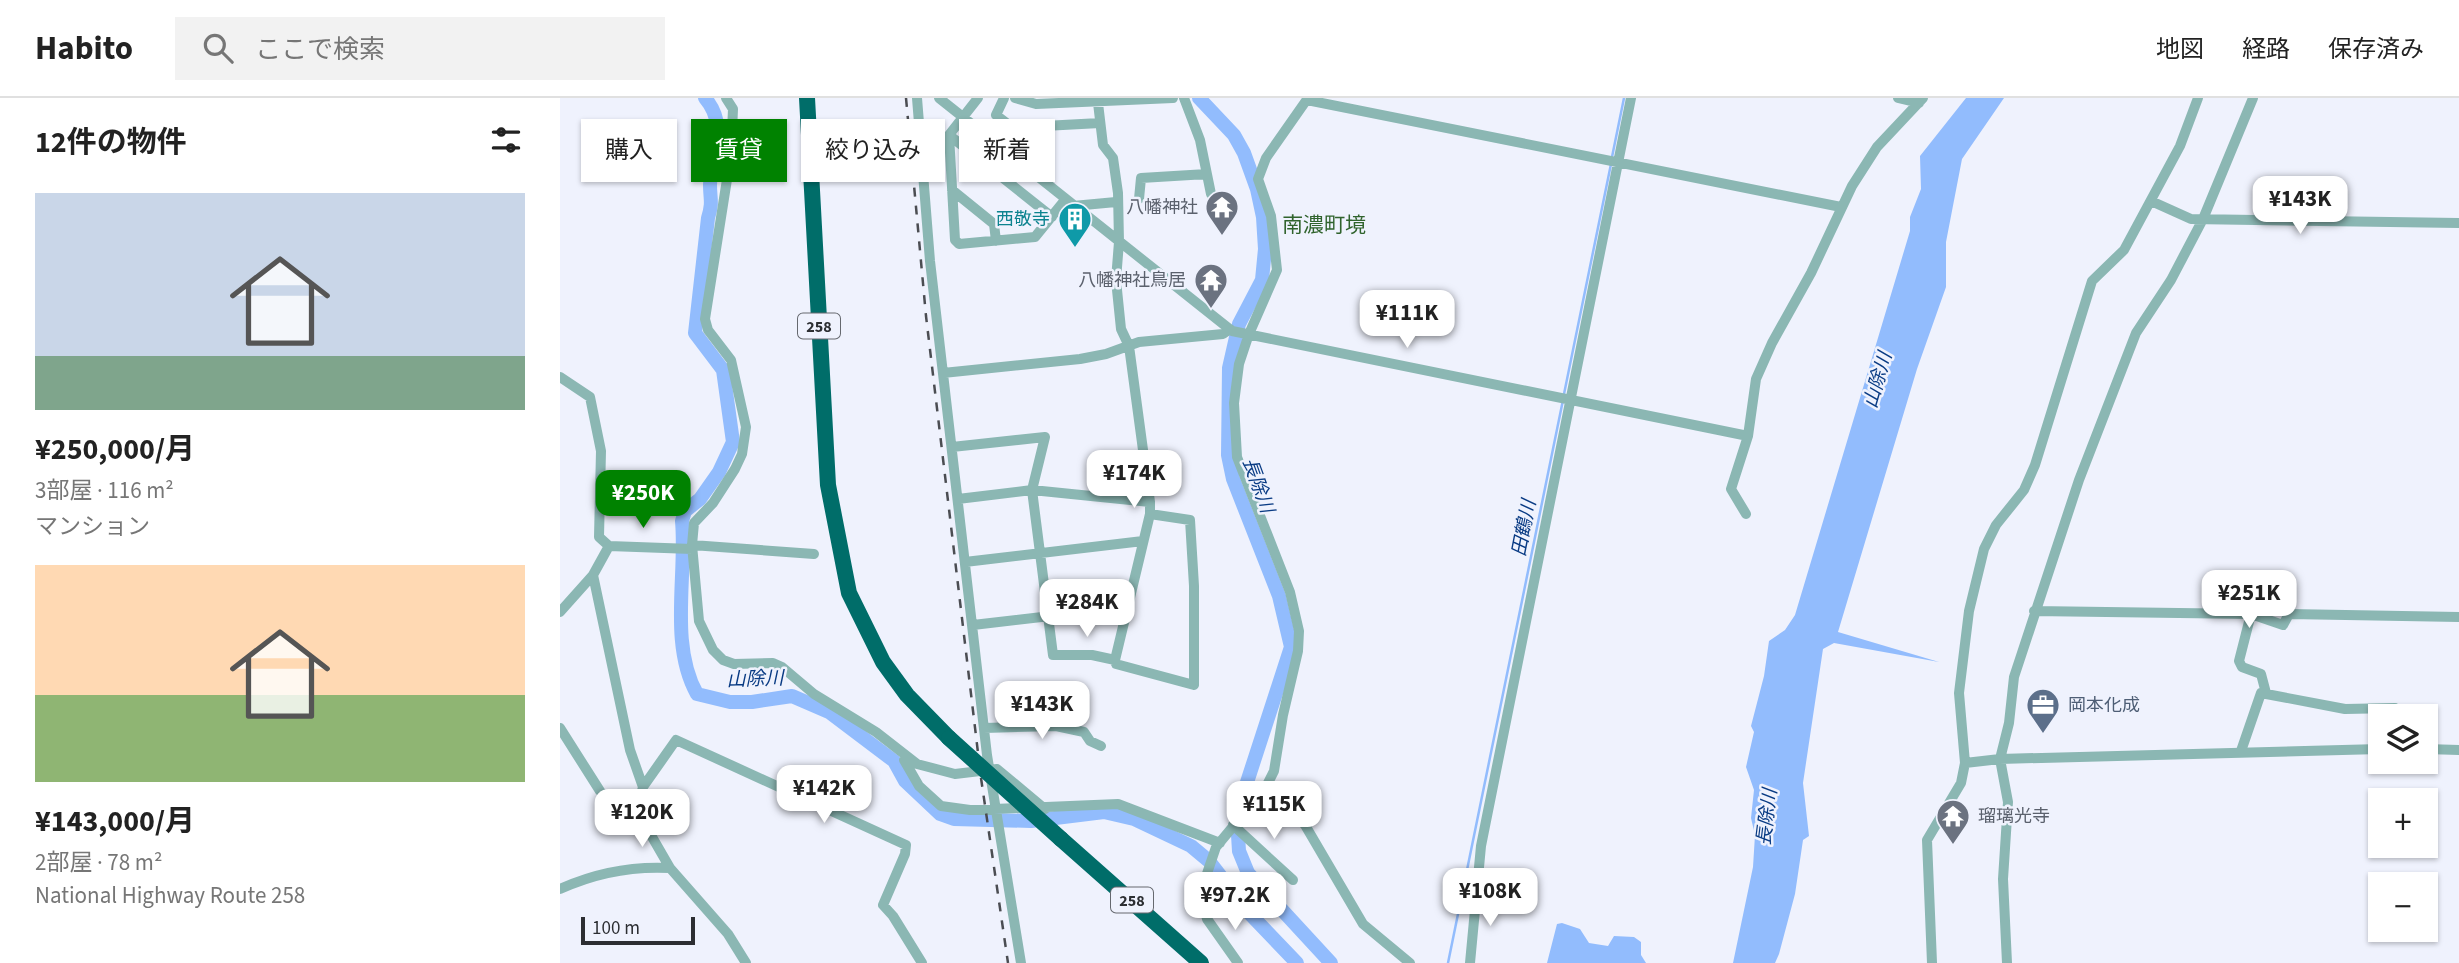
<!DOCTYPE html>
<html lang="ja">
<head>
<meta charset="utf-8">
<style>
  :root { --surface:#fff; --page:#f2f2f2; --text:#222; --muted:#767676; --line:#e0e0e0; --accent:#008200 }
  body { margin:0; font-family:"Source Sans 3","Noto Sans JP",sans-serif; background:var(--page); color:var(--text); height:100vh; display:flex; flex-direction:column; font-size:26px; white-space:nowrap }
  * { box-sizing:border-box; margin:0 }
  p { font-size:23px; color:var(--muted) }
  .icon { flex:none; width:38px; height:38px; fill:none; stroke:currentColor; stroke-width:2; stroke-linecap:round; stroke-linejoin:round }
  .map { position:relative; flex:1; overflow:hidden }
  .drawer { display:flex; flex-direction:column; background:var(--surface); width:560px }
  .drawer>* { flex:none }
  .banner { position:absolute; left:21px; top:21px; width:665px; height:63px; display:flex; gap:14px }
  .tools { position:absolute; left:1808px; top:606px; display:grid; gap:14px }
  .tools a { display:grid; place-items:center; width:70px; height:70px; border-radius:0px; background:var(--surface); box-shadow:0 2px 5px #0004; font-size:35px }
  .scale { position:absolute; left:21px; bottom:18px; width:114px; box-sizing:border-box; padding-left:7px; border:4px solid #2c2e32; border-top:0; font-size:19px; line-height:24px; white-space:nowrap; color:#2c2e32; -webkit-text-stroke:5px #eff2fd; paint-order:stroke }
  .price { position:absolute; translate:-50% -60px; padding:0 16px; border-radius:14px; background:#fff; color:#222; font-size:23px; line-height:46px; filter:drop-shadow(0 2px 4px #0008) }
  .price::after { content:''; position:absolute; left:50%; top:42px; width:21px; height:16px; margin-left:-10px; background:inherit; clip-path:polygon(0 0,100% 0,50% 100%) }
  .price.active { background:var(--accent); color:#fff }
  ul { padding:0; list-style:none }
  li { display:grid; align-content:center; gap:14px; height:371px; padding:0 35px }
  li span { display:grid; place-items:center; height:217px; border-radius:0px; color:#555 }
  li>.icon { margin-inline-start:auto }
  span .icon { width:126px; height:126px; fill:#fffc; stroke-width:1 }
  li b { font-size:30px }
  h2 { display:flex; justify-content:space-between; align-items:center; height:84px; padding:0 35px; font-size:30px }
  .chip { padding:0 24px; border-radius:0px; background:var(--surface); box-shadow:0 2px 5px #0004; font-size:24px; line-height:63px }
  .chip.active { background:var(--accent); color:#fff }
  header { display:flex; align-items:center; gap:42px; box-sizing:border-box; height:98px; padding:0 35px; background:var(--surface); border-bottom:2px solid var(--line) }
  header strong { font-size:33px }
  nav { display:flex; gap:38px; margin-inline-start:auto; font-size:24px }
  .search { width:490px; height:63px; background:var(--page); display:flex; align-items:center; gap:18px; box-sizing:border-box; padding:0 24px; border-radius:0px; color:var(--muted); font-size:26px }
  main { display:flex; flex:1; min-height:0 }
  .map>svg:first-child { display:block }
</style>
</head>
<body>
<header>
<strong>Habito</strong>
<div class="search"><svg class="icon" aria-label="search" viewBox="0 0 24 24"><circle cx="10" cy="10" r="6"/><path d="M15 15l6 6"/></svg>ここで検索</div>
<nav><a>地図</a><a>経路</a><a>保存済み</a></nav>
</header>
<main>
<section class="drawer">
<h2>12件の物件<svg class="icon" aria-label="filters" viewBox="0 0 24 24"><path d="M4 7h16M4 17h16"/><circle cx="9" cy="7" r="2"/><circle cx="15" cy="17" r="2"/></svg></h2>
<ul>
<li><span style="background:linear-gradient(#c9d6e8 75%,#7fa58c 0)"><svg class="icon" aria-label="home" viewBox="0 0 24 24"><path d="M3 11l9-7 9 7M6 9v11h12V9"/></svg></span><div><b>¥250,000/月</b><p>3部屋 · 116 m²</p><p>マンション</p></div></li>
<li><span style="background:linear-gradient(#ffd9b3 60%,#8fb573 0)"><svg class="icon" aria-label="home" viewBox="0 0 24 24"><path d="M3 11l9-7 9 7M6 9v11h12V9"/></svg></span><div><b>¥143,000/月</b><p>2部屋 · 78 m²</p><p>National Highway Route 258</p></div></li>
</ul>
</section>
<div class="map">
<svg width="1899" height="865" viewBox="0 0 1899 865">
  <rect width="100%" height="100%" fill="#eff2fd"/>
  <!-- water -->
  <path fill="#92bcfd" d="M1406 0H1444L1402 61 1386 144V189L1357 271 1278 534 1379 564 1274 545 1263 551 1243 685 1249 738 1243 742 1235 796 1219 856 1215 865H1173L1193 769 1195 737 1191 720 1194 692 1186 669 1194 634 1191 628 1204 578 1209 543 1225 532 1235 517 1350 133V119L1361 91 1360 58Z
    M1002 825 1020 831 1029 845 1048 848 1054 838 1074 839 1081 844V857L1086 865H987L997 826Z"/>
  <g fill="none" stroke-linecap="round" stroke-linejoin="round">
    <!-- stream -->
    <path stroke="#92bcfd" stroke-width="2.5" d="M1052 59 1064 0
      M143 68 153 69
      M1004 296 1051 66
      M888 865 1003 302"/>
    <!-- river -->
    <path stroke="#92bcfd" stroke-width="14" d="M145 0C169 28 151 55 150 87 150 101 153 104 148 120L135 235 163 272 173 344 159 374 140 401 125 413 122 423C127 477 109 546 137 596L170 604H192L232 598 269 614 334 663 345 683 380 716 394 721 471 723 544 714 574 721 631 748 649 763 689 815 737 865
      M639 0 674 37 684 55 697 91 703 119 705 151 702 182 679 226 669 270 668 357 673 381 719 498 731 549 677 715
      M678 737 679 753 688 775 771 865"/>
    <!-- minor -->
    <path stroke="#8bb7b3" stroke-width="10" d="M166 0 173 11 171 56 145 221 148 232 171 262 186 329 182 356 175 371 153 405 134 425 132 447 139 523 153 552 163 562 174 566 213 565 222 569 254 596 316 634 357 666 395 676 437 671 485 711
      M357 0 370 163 427 657 461 865
      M379 0 672 233 1188 338
      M418 0 389 37 395 142 399 146 475 139 505 102
      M444 0 436 17 471 44 484 28 540 25
      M455 0 476 6 613 0
      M624 0 640 42 651 96
      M1338 0 1359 5
      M747 2 1281 109
      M538 5 543 47 553 60 558 95 559 144 556 182 561 231 569 248 590 404V416L555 562 556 566 634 587V488L630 422 590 416
      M389 37 492 119
      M392 92 434 126 436 143
      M579 101 581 80 647 76
      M1591 103 1631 121 1899 125
      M513 108 556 104
      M383 275 520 261 546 256 579 244 663 236 670 231
      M0 279 30 299 41 353 39 439 49 448 132 451
      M392 349 485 339 472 392 493 557H532L555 562
      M398 401 472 392 590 404
      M1186 416 1171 391 1188 338 1196 281 1212 245 1251 175 1292 88 1317 49 1363 0
      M132 447 254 456
      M49 448 33 477 70 652 83 689 76 716
      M405 464 583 443
      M1474 513 1691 516 1723 527 1729 516 1899 519
      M0 514 33 477
      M1691 516 1679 563 1682 569 1701 576 1706 595
      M413 527 568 509
      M0 630 40 693 50 704 76 716 84 725 110 770 168 836 186 865
      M424 630 496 628 524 634 530 643 541 648
      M1866 651 1899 652
      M1681 653 1701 595 1785 611 1835 610V618
      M344 662 359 688 381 708 410 712 558 706 660 745
      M1405 665 1440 661 1820 651
      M83 689 116 642 346 747 345 756 323 807 333 818 362 865
      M706 689 745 727 803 826 850 865
      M673 727 733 782
      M0 791C35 775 72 768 110 770
      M678 865 647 821 640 796 656 749 706 689 714 673 723 617 738 553 739 533 730 494 677 359 674 305 679 266 689 236 717 172 711 118 698 81 706 60 748 0
      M910 865 921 748 1071 0
      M1372 865 1367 742 1401 685 1405 665 1399 595 1409 513 1424 451 1436 427 1464 392 1475 367 1532 183 1564 152 1620 48 1638 0
      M1447 865 1443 781 1448 704 1440 661 1449 625 1454 579 1519 382 1576 235 1611 182 1643 121 1693 0"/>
    <!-- highway -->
    <path stroke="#006d69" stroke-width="16" d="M247 0 268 387 289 495 323 564 347 597 389 640
      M501 741 641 865"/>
    <!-- rail -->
    <path stroke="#4b4d52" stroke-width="2.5" stroke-dasharray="9 9" stroke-linecap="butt" d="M346 0 366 218 421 680 448 865"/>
    <!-- highway-bridge -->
    <path stroke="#006d69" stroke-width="16" d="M389 640 501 741"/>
  </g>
  <!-- icons -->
  <defs>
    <symbol id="temple-pin" viewBox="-11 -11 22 30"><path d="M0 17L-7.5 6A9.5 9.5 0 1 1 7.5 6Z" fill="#6b7280" stroke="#eff2fd"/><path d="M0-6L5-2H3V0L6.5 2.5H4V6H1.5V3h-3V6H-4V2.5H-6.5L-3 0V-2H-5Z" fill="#fff"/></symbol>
    <symbol id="building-pin" viewBox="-11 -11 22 30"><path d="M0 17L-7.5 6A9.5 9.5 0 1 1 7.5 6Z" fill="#0f9aa8" stroke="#eff2fd"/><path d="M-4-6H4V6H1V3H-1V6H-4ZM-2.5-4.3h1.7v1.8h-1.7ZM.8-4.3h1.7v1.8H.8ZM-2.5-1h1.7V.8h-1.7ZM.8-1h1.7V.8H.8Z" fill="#fff"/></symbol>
    <symbol id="office-pin" viewBox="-11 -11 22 30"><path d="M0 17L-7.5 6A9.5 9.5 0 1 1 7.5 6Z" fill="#5c6f8a" stroke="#eff2fd"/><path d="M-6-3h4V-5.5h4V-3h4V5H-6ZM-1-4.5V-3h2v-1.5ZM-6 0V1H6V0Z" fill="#fff"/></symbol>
  </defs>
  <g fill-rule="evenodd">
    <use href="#temple-pin" x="643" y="90" width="38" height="52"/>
    <use href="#building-pin" x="496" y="102" width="38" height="52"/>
    <use href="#temple-pin" x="632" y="163" width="38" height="52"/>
    <use href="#office-pin" x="1464" y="588" width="38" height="52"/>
    <use href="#temple-pin" x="1374" y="699" width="38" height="52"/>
  </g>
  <g text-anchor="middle" stroke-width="5" stroke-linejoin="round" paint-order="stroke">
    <!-- shield labels -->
    <g fill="#eff2fd" stroke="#66696f" stroke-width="2">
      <rect x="238" y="215.5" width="42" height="25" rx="5"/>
      <rect x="551" y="789.5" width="42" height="25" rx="5"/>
    </g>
    <g font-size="16" font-weight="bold" fill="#2c2e32">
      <text x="259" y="234">258</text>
      <text x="572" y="808">258</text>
    </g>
    <!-- worship labels -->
    <g font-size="18" fill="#5b616d" stroke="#eff2fd" text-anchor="end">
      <text x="638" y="115">八幡神社</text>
      <text x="626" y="188">八幡神社鳥居</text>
      <text x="1418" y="724" text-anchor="start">瑠璃光寺</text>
    </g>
    <!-- culture labels -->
    <g font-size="18" fill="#0d838f" stroke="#eff2fd" text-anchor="end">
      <text x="490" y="127">西敬寺</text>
    </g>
    <!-- service labels -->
    <g font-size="18" fill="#4e5e75" stroke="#eff2fd" text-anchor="start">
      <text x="1508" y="613">岡本化成</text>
    </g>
    <!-- water labels -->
    <g font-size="19" font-style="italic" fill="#093b84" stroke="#eff2fd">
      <text transform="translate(1317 282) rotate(-74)" y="7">山除川</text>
      <text transform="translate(699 387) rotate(70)" y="7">長除川</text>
      <text transform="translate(963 430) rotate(-79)" y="7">田鶴川</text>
      <text transform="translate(195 580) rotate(-2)" y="7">山除川</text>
      <text transform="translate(1206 719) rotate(-83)" y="7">長除川</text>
    </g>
    <!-- quarter labels -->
    <g font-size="21" fill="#30632d" stroke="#eff2fd">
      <text x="764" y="134">南濃町境</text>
    </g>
  </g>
</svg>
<div class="tools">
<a><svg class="icon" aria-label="layers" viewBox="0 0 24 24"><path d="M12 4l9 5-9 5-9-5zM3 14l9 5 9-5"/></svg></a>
<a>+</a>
<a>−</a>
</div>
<div class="scale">100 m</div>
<b class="price" style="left:1740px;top:138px">¥143K</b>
<b class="price" style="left:847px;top:252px">¥111K</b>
<b class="price" style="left:574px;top:412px">¥174K</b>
<b class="price active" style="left:83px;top:432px">¥250K</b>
<b class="price" style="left:1689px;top:532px">¥251K</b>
<b class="price" style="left:527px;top:541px">¥284K</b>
<b class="price" style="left:482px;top:643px">¥143K</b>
<b class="price" style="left:264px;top:727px">¥142K</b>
<b class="price" style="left:714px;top:743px">¥115K</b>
<b class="price" style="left:82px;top:751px">¥120K</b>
<b class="price" style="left:930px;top:830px">¥108K</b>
<b class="price" style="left:675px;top:834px">¥97.2K</b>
<div class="banner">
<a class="chip">購入</a>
<a class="chip active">賃貸</a>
<a class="chip">絞り込み</a>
<a class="chip">新着</a>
</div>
</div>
</main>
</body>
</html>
